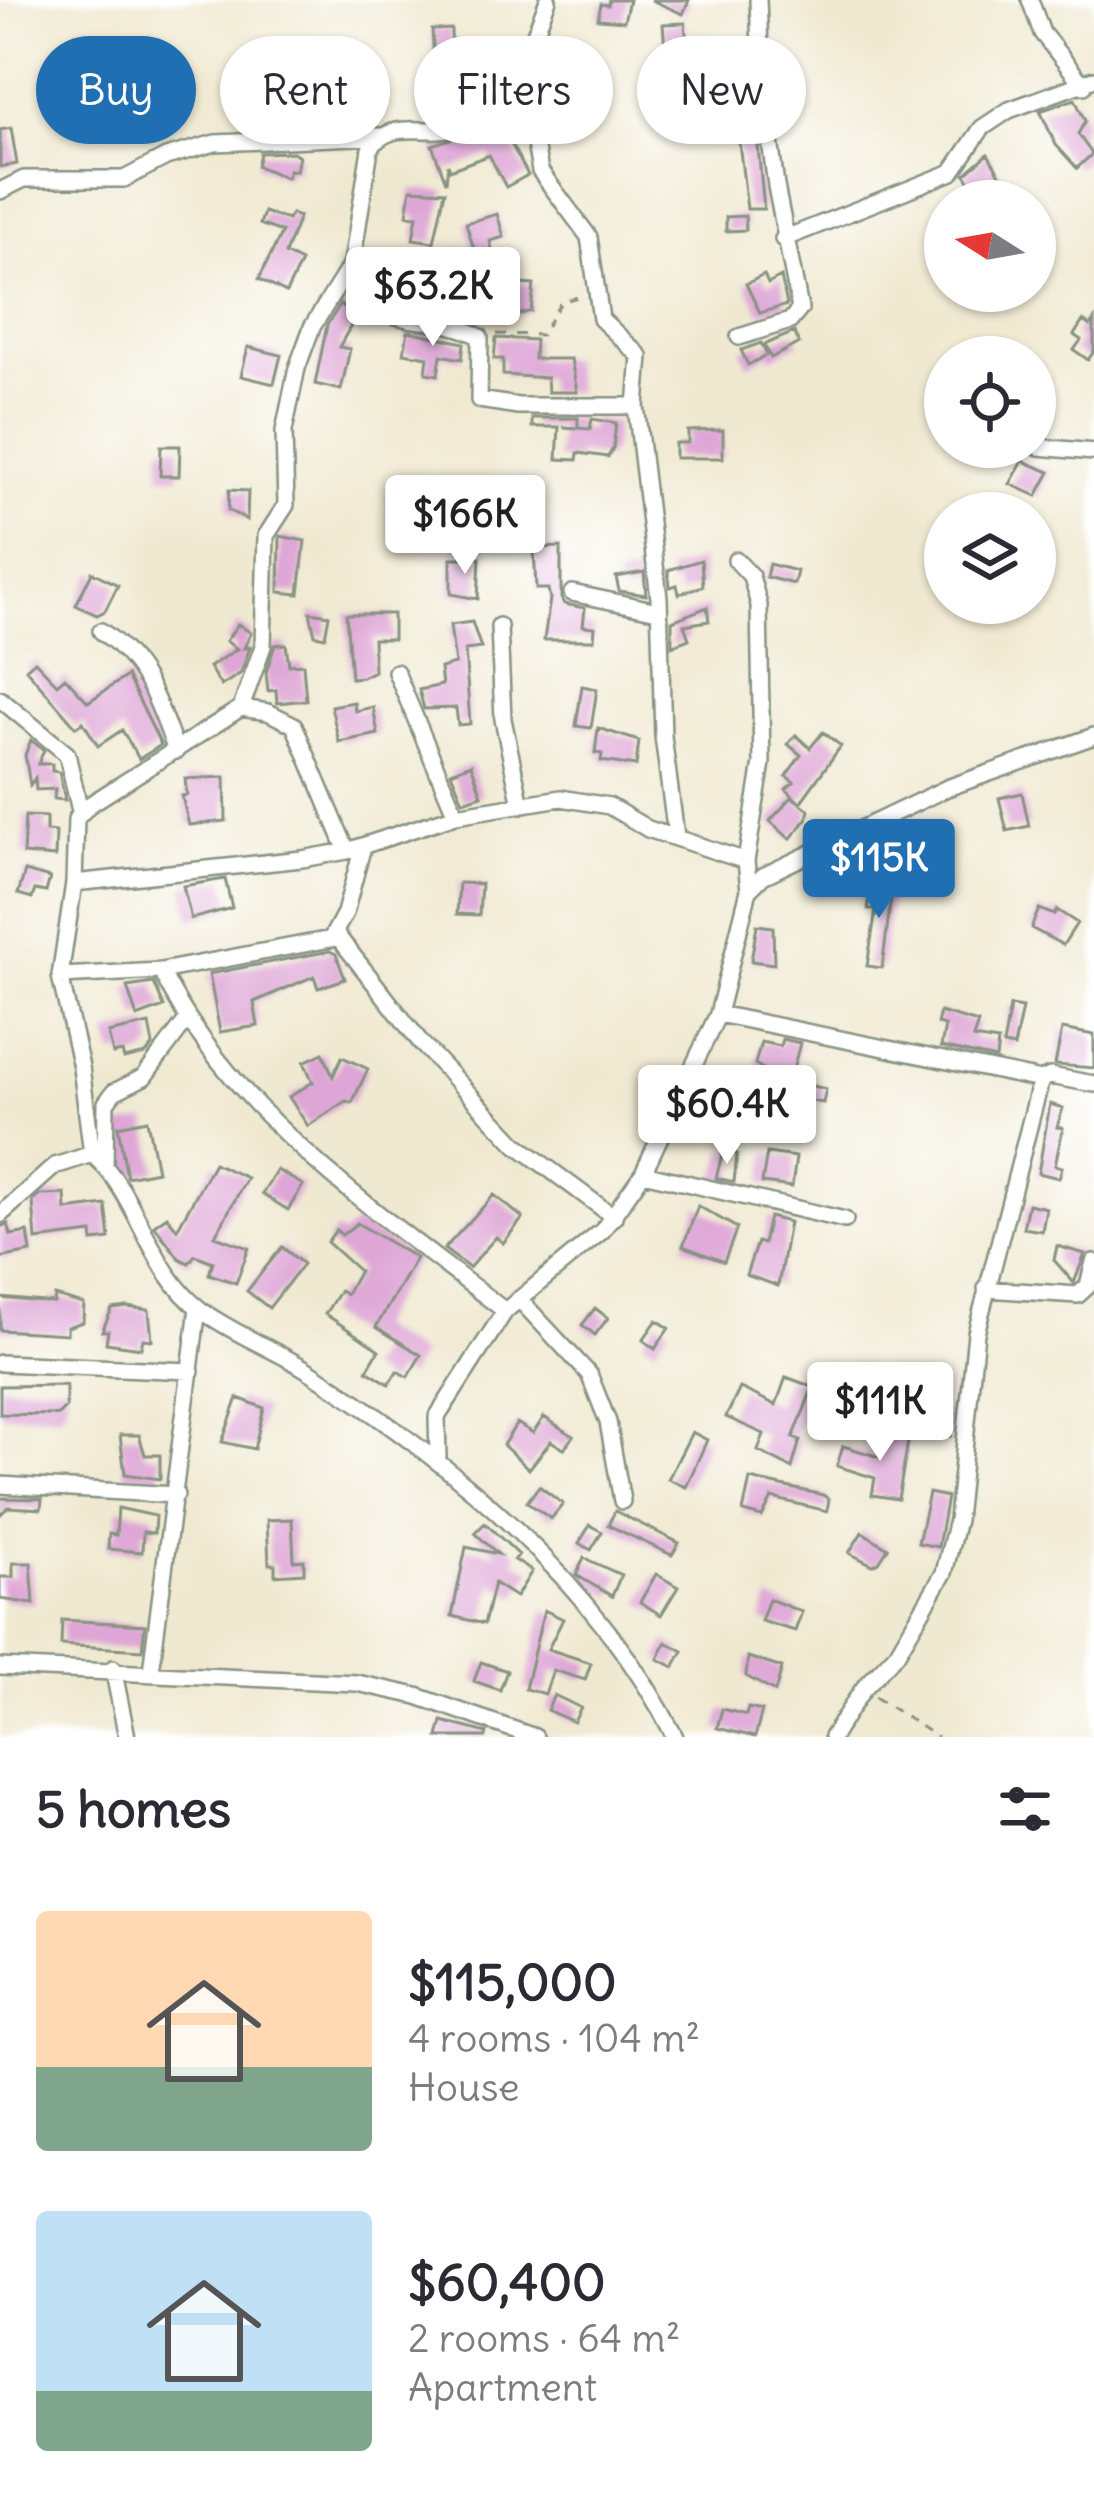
<!DOCTYPE html>
<html lang="en">
<head>
<meta charset="utf-8">
<style>
  :root { --surface:#fff; --page:#f2f2f3; --text:#2b2b33; --muted:#7c7c81; --accent:#1f6fb2 }
  body { margin:0; font-family:Delius,sans-serif; background:var(--page); color:var(--text); height:100vh; display:flex; flex-direction:column; font-size:45px; white-space:nowrap }
  * { box-sizing:border-box; margin:0 }
  p { font-size:39px; color:var(--muted) }
  .icon { flex:none; width:66px; height:66px; fill:none; stroke:currentColor; stroke-width:2; stroke-linecap:round; stroke-linejoin:round }
  .map { position:relative; height:1737px; overflow:hidden }
  .details { display:flex; flex-direction:column; background:var(--surface); flex:1 }
  .details>* { flex:none }
  .banner { position:absolute; left:36px; top:36px; width:1023px; height:108px; display:flex; gap:24px }
  .needle { width:78px; rotate:281deg }
  .controls { position:absolute; left:924px; top:180px; display:grid; gap:24px }
  .controls a { display:grid; place-items:center; width:132px; height:132px; border-radius:50%; background:var(--surface); box-shadow:0 3px 9px #0004; font-size:60px }
  .price { position:absolute; translate:-50% -102px; padding:0 27px; border-radius:12px; background:#fff; color:#222; font-size:39px; line-height:78px; filter:drop-shadow(0 3px 6px #0008) }
  .price::after { content:''; position:absolute; left:50%; top:72px; width:36px; height:27px; margin-left:-18px; background:inherit; clip-path:polygon(0 0,100% 0,50% 100%) }
  .price.current { background:var(--accent); color:#fff }
  ul { padding:0; list-style:none }
  li { display:flex; align-items:center; gap:36px; height:300px; padding:0 36px }
  li span { display:grid; place-items:center; flex:none; width:336px; height:240px; border-radius:12px; color:#555 }
  li>.icon { margin-inline-start:auto }
  span .icon { width:144px; height:144px; fill:#fffc; stroke-width:1 }
  li b { font-size:51px }
  h2 { display:flex; justify-content:space-between; align-items:center; height:144px; padding:0 36px; font-size:51px }
  .tag { padding:0 42px; border-radius:54px; background:var(--surface); box-shadow:0 3px 9px #0004; font-size:42px; line-height:108px }
  .tag.current { background:var(--accent); color:#fff }
  .map>svg:first-child { display:block }
</style>
</head>
<body>
<div class="map">
<svg width="1094" height="1737" viewBox="0 0 1094 1737">
  <rect width="100%" height="100%" fill="#fff"/>
  <filter id="ink" filterUnits="userSpaceOnUse"><feTurbulence type="fractalNoise" baseFrequency=".00833" numOctaves="2"/><feDisplacementMap in="SourceGraphic" scale="24" xChannelSelector="R" yChannelSelector="G"/><feConvolveMatrix kernelMatrix="1 2 1 2 8 2 1 2 1" color-interpolation-filters="sRGB"/></filter>
  <filter id="wash" filterUnits="userSpaceOnUse"><feTurbulence type="fractalNoise" baseFrequency=".004" numOctaves="4" result="noise"/><feDisplacementMap in="SourceGraphic" scale="48" xChannelSelector="R" yChannelSelector="G"/><feGaussianBlur stdDeviation="2.7" result="paint"/><feColorMatrix in="noise" values="0 0 0 0 0 0 0 0 0 0 0 0 0 0 0 0 0 1.4 0 .05"/><feComposite in="paint" operator="in"/></filter>
  <g filter="url(#wash)">
    <rect width="100%" height="100%" fill="#f0e9d1"/>
    <g id="blocks">
      <!-- building -->
      <path fill="#dea6d6" d="M609 0H629L624 21 598 19 601 4 608 5Z
        M651 0H689L683 14Z
        M685 23 687 47 665 48 663 24Z
        M451 29 452 60 434 61 432 30Z
        M118 69 126 107 95 113 87 75Z
        M676 73 677 88 687 87 689 105 666 109 664 74Z
        M729 91 748 94 747 103H752L750 127 756 126 764 209H747L736 117 723 116Z
        M514 99 522 137 511 144 528 175 506 187 489 155 450 170 448 164 446 182 432 145 481 129Z
        M1075 99 1085 121 1078 134 1092 154 1077 168 1056 145 1040 111Z
        M11 128 17 164 0 167V130Z
        M293 152 299 156 296 171 289 170 287 178 257 166 260 153Z
        M988 154 1001 176 976 191 965 174Z
        M411 189 445 191 434 242 413 239 417 216 407 215Z
        M264 212 288 220 291 214 299 217 285 254 301 262 286 293 259 279 282 232 260 224Z
        M497 214 504 237 490 241 492 250 476 256 466 223Z
        M745 216 746 230 726 231V217Z
        M764 275 768 284 781 277 787 305 760 313 746 284Z
        M458 280 534 285 531 311 511 317V311L453 308Z
        M340 305 357 315 339 347 350 349 341 390 315 384 327 325Z
        M1094 320V351L1088 360 1074 350 1081 340 1074 335 1083 321 1090 326Z
        M408 331 464 343 462 359 441 355 438 375 426 373 428 357 404 353Z
        M794 332 799 343 771 358 764 345Z
        M496 338 535 340 534 359H571L577 392H548L547 378 503 375V359H494Z
        M761 343 767 355 748 365 741 350Z
        M248 347 281 355 274 384 241 376Z
        M532 418H578V428L563 427 590 429 592 419 616 423 613 448 608 457 578 453 577 460 557 459 559 427H532Z
        M723 430V458H675V443H688V431Z
        M161 446H180L179 476H160Z
        M1023 461 1050 472 1037 496 1010 484Z
        M229 490 248 491 247 520 228 510Z
        M280 536 305 541 299 594 279 592Z
        M561 547V598L564 604 585 608 583 626 595 627 594 640H544L550 599 548 589H536L534 548Z
        M451 558H480L478 599 451 594Z
        M701 560 703 586 679 594 677 585 670 587 668 570Z
        M769 564 797 571 794 584 766 577Z
        M92 572 118 585 105 611 97 615 76 605Z
        M644 572 646 595 619 591 616 577Z
        M707 607 709 621 684 625 689 639 672 646V621Z
        M310 612 329 615 325 637 315 635Z
        M346 614H393V639H373L374 671 362 677 351 678Z
        M472 622 481 648 465 650 470 724 458 725 456 708 424 709 419 690 442 685 440 668 455 664 450 625Z
        M238 624 251 633 244 648 250 647 241 673 221 686 209 667 237 649 226 641Z
        M286 644 289 665 303 664 306 700 277 703 276 690 268 691 266 672 275 645Z
        M35 661 57 684 65 677 88 702 127 676 161 745 139 759 122 730 98 746 83 722 76 727 26 669Z
        M582 686 597 689 591 728 576 726Z
        M354 702 355 711 373 707 378 734 339 742 331 706Z
        M598 728 639 741 636 766 601 761 602 754 595 753Z
        M823 732 841 746 800 803 809 810 807 819 790 839 770 821 792 797 799 802 786 789 794 782 786 776 801 755 788 744 796 735 810 748Z
        M31 740 44 750 38 764H52V771L59 772 65 800 54 799 55 789 36 790 35 778 30 785 25 755Z
        M471 764 482 795 463 801 451 772Z
        M225 777 226 821 189 825 182 796 187 795 185 779Z
        M1022 793 1029 826 1007 831 999 798Z
        M25 816 46 817V831L56 832 55 857 23 854Z
        M25 871 50 878 46 892 35 890 32 898 18 894Z
        M225 879 232 908 191 919 183 886Z
        M872 880 893 883 882 968 867 966 876 910 868 909Z
        M459 883 481 884 479 915 457 914Z
        M1039 909 1054 915 1057 910 1077 923 1063 945 1031 928Z
        M757 925 773 927 774 964 751 961Z
        M330 951 336 954 345 979 318 988 314 976 254 1002 258 1026 220 1032 209 974Z
        M154 983 164 1007 137 1017 127 987Z
        M1010 1006 1022 1008 1014 1047 1003 1045Z
        M940 1012 978 1023 973 1038 998 1042 996 1059 941 1047 945 1026 937 1024Z
        M149 1024 153 1045 146 1054 124 1059 122 1052 113 1054 108 1033Z
        M1062 1029 1094 1035V1068L1055 1065Z
        M782 1039 800 1043 790 1081 826 1089 823 1103 801 1099 798 1132 766 1129 774 1076 755 1064 761 1042 780 1046Z
        M323 1053 333 1076 342 1057 368 1069 352 1103 346 1101 308 1126 289 1097 313 1082 304 1062Z
        M1050 1104 1063 1108 1057 1127 1063 1128 1055 1165 1062 1167 1059 1178 1038 1173Z
        M147 1120 157 1171 127 1177 118 1126Z
        M723 1151 737 1154 734 1182 716 1178Z
        M767 1153 796 1157 792 1187 762 1183Z
        M214 1163 247 1178 215 1236 249 1248 236 1283 209 1274 213 1262 195 1255 189 1263 179 1258 154 1225 167 1216 177 1229Z
        M277 1170 303 1185 288 1210 262 1194Z
        M65 1194 66 1210 106 1205 110 1239 93 1241 92 1233 36 1240 33 1201 40 1195Z
        M494 1195 523 1218 503 1243 496 1237 469 1268 444 1249Z
        M1028 1204 1046 1208 1042 1231 1023 1228Z
        M698 1206 737 1228 724 1262 683 1246Z
        M769 1217 789 1222 778 1286 746 1275 757 1242 763 1244Z
        M357 1223 416 1258 376 1327 421 1355 408 1377 397 1371 389 1384 367 1370 379 1350 325 1314 340 1290 346 1294 359 1271 327 1242 336 1230 342 1235Z
        M8 1224 11 1235 28 1232 31 1252 0 1258V1227Z
        M1057 1246 1085 1254 1074 1283 1054 1260Z
        M282 1247 303 1264 269 1308 247 1291Z
        M55 1296 84 1304 83 1322 67 1327V1334L0 1330V1298L54 1303Z
        M127 1307 149 1310 152 1340 143 1339 141 1348 106 1343 108 1331H102L112 1309Z
        M595 1308 608 1318 595 1335 582 1325Z
        M657 1320 669 1328 655 1349 643 1340Z
        M786 1377 813 1387 793 1438 800 1440 792 1468 758 1451 764 1434 726 1417 740 1388 776 1405Z
        M66 1385V1407L58 1415 0 1414V1386Z
        M238 1398 264 1408 254 1449 222 1442Z
        M909 1404 955 1412 951 1436 904 1435Z
        M544 1417 573 1436 564 1449 551 1441 529 1469 503 1445 517 1423 533 1433Z
        M692 1432 707 1440 686 1487 668 1479Z
        M883 1432 909 1436 898 1499 872 1495 875 1478 837 1466 843 1446 879 1457Z
        M120 1435H139L145 1455H160V1479L125 1474Z
        M750 1479 823 1495 829 1499 827 1511 772 1498 762 1517 743 1512Z
        M539 1486 563 1504 551 1519 527 1502Z
        M929 1493 947 1497 938 1547 918 1543Z
        M0 1498 42 1499 41 1509 8 1507 0 1515Z
        M118 1508 155 1516 154 1533 143 1532 142 1552 108 1549 109 1534 116 1535Z
        M615 1511 679 1543 672 1555 608 1525Z
        M292 1519 294 1561 304 1560V1573L275 1575V1564H269L267 1520Z
        M485 1523 519 1555 514 1560 532 1571 516 1597 494 1583 484 1624 452 1616 466 1547 498 1554 475 1533Z
        M590 1525 602 1532 591 1550 579 1543Z
        M862 1532 888 1548 879 1562 873 1565 849 1553Z
        M584 1558 621 1575 612 1596 576 1575Z
        M13 1563H31L34 1604 0 1599V1577H13Z
        M656 1574 678 1587 661 1615 640 1602Z
        M769 1599 802 1612 795 1631 761 1621Z
        M544 1610 563 1619 548 1649 591 1663 585 1680 553 1670 545 1694 525 1689Z
        M62 1620 145 1625 142 1650 61 1645Z
        M666 1642 683 1651 674 1667 658 1659Z
        M748 1657 782 1668 775 1692 746 1676Z
        M481 1662 507 1671 500 1690 474 1681Z
        M554 1695 581 1708 574 1722 547 1710Z
        M748 1708 762 1711 755 1737 717 1728 722 1709 746 1715Z
        M442 1721 487 1733 486 1737H438Z"/>
    </g>
  </g>
  <g filter="url(#ink)">
    <use href="#blocks" fill-opacity="0" stroke="#889382" stroke-width="3"/>
    <g fill="none" stroke-linecap="round" stroke-linejoin="round">
      <defs>
        <path id="minor" d="M1030 0 1042 33 1084 86
          M528 105 540 171 589 237 601 319 640 356 636 406 659 598 663 736 676 836
          M0 191 24 179H124L166 157 215 143 379 136
          M783 239 952 172 982 128 1009 110 1094 79
          M347 274C388 340 426 307 480 337L479 400 518 406H636
          M739 337 790 321 800 309 776 186 761 71 758 0
          M1039 447 1094 452
          M736 560 751 576 759 605 762 763 746 861 749 890
          M572 593 658 611
          M499 626 503 719 521 805
          M101 631C146 662 158 702 176 751
          M396 672 456 815
          M0 699 67 754 80 811
          M241 708 268 712 294 725 347 851
          M74 883 302 859 347 851 456 815 561 798 609 806 648 829 746 861
          M336 934 422 1044 517 1145 614 1217
          M161 971C234 1117 379 1213 505 1311
          M60 976 161 971 331 939 345 913 363 846
          M718 1014 1041 1080
          M92 1154 81 1067 60 976 74 883 76 819 89 805 241 708 263 646 266 536 286 505 284 431 297 368 312 327 352 263 370 149C391 117 425 137 457 127 510 110 530 46 548 0
          M105 1166 106 1103 114 1092 144 1077 186 1021
          M643 1173 845 1220
          M0 1215 55 1166 92 1154C140 1195 148 1271 201 1310 235 1335 277 1350 312 1373 456 1465 596 1582 675 1737
          M986 1289 1078 1295 1088 1286 1094 1262
          M519 1299 589 1374 608 1422 622 1501
          M0 1363 191 1371
          M438 1457 437 1417 505 1311 602 1231 643 1173 718 1014 749 890 763 876 947 788 1094 736
          M0 1485 176 1495
          M0 1667 357 1683 417 1696 535 1737
          M113 1668 127 1737
          M151 1671 198 1308
          M832 1737 863 1689 897 1653 944 1573 957 1520 976 1333 1041 1080 1050 1076 1094 1084"/>
      </defs>
      <!-- minor casing -->
      <use href="#minor" stroke="#889382" stroke-width="20"/>
      <!-- path -->
      <path stroke="#889382" stroke-width="3" stroke-dasharray="9 9" stroke-linecap="butt" d="M367 259 438 275
        M497 334 541 335 561 302 581 296
        M875 1697 937 1737"/>
      <!-- minor -->
      <use href="#minor" stroke="#fff" stroke-width="15"/>
    </g>
  </g>
</svg>
<div class="controls">
<a><svg class="needle" viewBox="-14 -14 28 28"><path d="M0-13l5 13h-10z" fill="#e53935"/><path d="M0 13l5-13h-10z" fill="#7c7c81"/></svg></a>
<a><svg class="icon" aria-label="locate" viewBox="0 0 24 24"><circle cx="12" cy="12" r="6"/><path d="M12 2v4M12 18v4M2 12h4M18 12h4"/></svg></a>
<a><svg class="icon" aria-label="layers" viewBox="0 0 24 24"><path d="M12 4l9 5-9 5-9-5zM3 14l9 5 9-5"/></svg></a>
</div>
<b class="price" style="left:433px;top:349px">$63.2K</b>
<b class="price" style="left:465px;top:577px">$166K</b>
<b class="price current" style="left:879px;top:921px">$115K</b>
<b class="price" style="left:727px;top:1167px">$60.4K</b>
<b class="price" style="left:880px;top:1464px">$111K</b>
<div class="banner">
<a class="tag current">Buy</a>
<a class="tag">Rent</a>
<a class="tag">Filters</a>
<a class="tag">New</a>
</div>
</div>
<section class="details">
<h2>5 homes<svg class="icon" aria-label="filters" viewBox="0 0 24 24"><path d="M4 7h16M4 17h16"/><circle cx="9" cy="7" r="2"/><circle cx="15" cy="17" r="2"/></svg></h2>
<ul>
<li><span style="background:linear-gradient(#ffd9b3 65%,#7fa58c 0)"><svg class="icon" aria-label="home" viewBox="0 0 24 24"><path d="M3 11l9-7 9 7M6 9v11h12V9"/></svg></span><div><b>$115,000</b><p>4 rooms · 104 m²</p><p>House</p></div></li>
<li><span style="background:linear-gradient(#bfe0f5 75%,#7fa58c 0)"><svg class="icon" aria-label="home" viewBox="0 0 24 24"><path d="M3 11l9-7 9 7M6 9v11h12V9"/></svg></span><div><b>$60,400</b><p>2 rooms · 64 m²</p><p>Apartment</p></div></li>
</ul>
</section>
</body>
</html>
